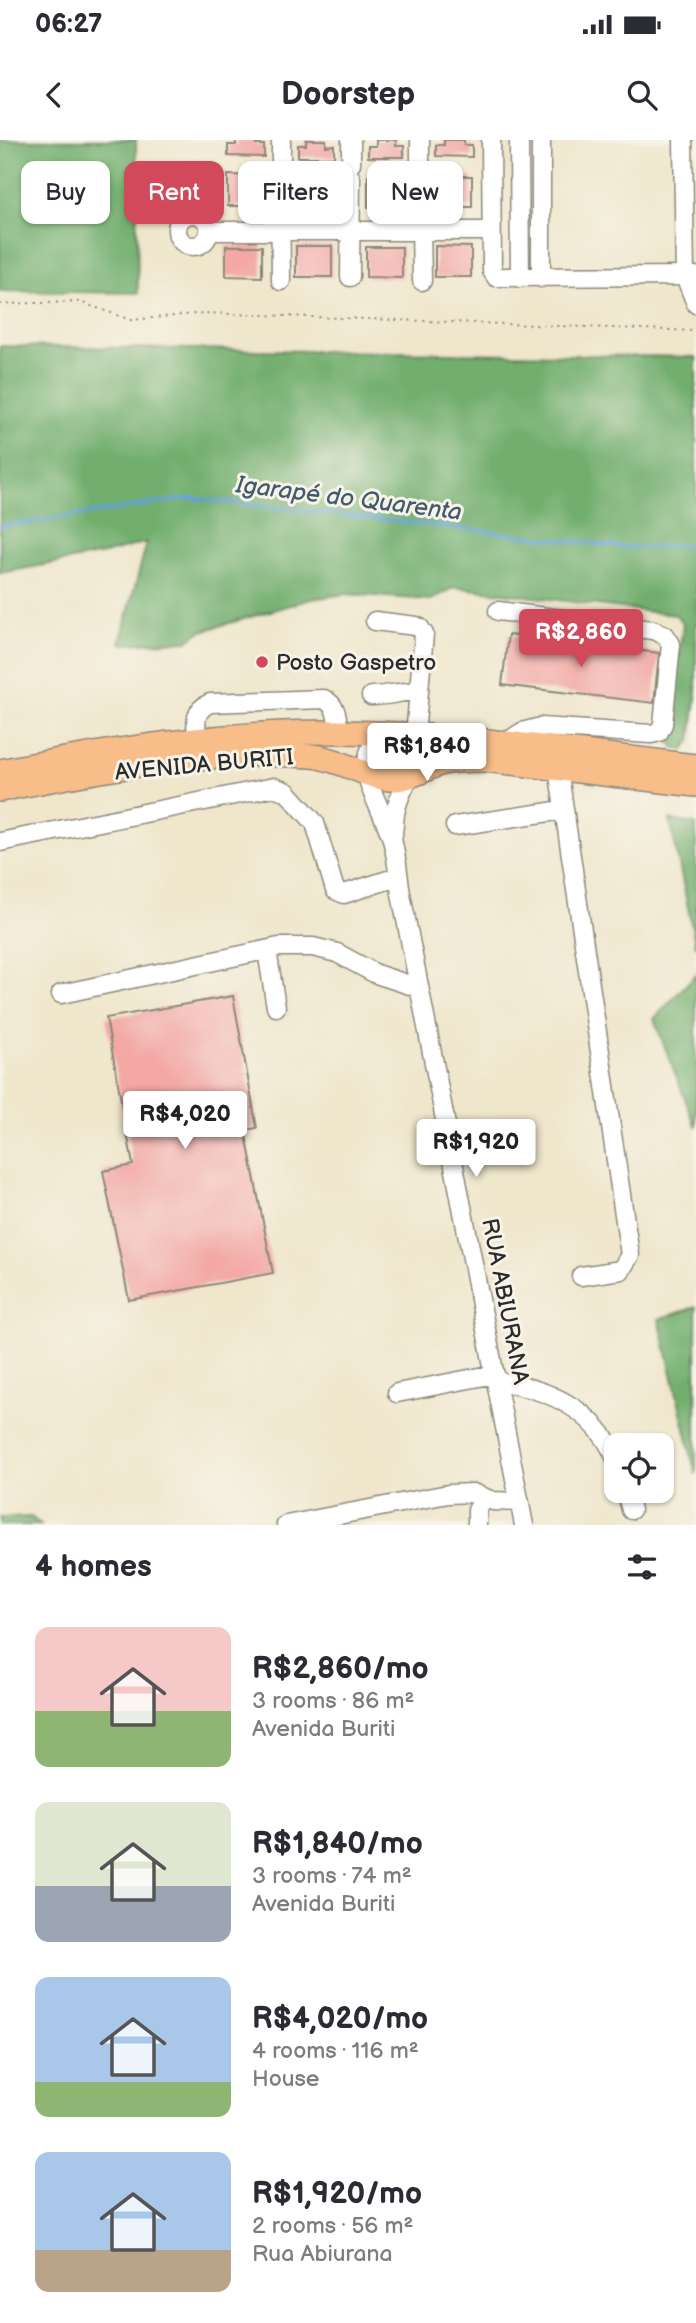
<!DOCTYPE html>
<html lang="en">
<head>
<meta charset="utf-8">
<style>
  :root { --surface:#fff; --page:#f2f2f3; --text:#2b2b33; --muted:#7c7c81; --accent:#d1495b }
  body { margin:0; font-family:"Balsamiq Sans",sans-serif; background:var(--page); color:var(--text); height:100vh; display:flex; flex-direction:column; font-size:26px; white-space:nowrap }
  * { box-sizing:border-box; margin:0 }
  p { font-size:23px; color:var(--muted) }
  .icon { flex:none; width:38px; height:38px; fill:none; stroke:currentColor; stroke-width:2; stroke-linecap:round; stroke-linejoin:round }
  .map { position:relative; height:1385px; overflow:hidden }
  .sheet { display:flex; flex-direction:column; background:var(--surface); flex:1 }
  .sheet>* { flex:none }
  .hud { position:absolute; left:21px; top:21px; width:654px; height:63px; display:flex; gap:14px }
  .fabs { position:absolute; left:604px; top:1293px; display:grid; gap:14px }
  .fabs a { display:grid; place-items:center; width:70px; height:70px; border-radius:14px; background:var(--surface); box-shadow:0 2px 5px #0004; font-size:35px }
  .price { position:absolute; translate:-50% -60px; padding:0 16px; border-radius:7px; background:#fff; color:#222; font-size:23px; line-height:46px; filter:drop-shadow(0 2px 4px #0008) }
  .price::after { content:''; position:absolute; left:50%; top:42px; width:21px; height:16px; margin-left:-10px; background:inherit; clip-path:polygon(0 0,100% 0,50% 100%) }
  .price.selected { background:var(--accent); color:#fff }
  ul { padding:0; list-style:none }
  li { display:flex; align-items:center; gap:21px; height:175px; padding:0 35px }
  li span { display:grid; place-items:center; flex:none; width:196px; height:140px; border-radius:14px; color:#555 }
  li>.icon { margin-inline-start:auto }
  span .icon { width:84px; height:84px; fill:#fffc; stroke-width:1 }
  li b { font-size:30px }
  h2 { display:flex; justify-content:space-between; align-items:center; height:84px; padding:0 35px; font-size:30px }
  .chip { padding:0 24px; border-radius:14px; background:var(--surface); box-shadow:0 2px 5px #0004; font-size:24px; line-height:63px }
  .chip.selected { background:var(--accent); color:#fff }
  .status { display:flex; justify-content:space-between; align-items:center; height:49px; padding:0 35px; background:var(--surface); direction:ltr }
  .status svg { height:19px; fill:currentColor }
  header { display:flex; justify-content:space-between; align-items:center; height:91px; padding:0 35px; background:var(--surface); font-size:32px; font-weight:700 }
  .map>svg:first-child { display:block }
</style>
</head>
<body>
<div class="status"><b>06:27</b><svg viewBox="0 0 49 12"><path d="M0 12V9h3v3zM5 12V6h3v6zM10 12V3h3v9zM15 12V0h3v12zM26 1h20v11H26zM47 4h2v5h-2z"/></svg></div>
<header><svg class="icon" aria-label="back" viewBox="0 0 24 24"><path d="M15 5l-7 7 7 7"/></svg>Doorstep<svg class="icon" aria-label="search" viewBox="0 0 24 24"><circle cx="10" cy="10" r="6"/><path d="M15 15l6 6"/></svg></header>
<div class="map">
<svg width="696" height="1385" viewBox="0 0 696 1385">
  <rect width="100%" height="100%" fill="#f7f3e8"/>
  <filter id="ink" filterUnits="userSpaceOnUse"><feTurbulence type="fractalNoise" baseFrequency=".0143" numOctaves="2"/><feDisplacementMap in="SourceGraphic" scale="14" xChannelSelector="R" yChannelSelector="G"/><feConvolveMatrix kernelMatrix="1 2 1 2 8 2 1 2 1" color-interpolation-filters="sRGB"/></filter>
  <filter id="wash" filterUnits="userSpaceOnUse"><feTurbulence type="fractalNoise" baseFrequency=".00686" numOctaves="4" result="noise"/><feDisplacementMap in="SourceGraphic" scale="28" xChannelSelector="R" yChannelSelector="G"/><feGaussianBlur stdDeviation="1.57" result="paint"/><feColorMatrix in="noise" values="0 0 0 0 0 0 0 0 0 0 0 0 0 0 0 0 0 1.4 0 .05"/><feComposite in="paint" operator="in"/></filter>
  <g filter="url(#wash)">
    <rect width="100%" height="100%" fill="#efe6cb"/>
    <!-- forest -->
    <path fill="#72af6e" stroke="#4e6d4c" stroke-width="2" d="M0 0H136L138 153 0 151Z
      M0 206 696 217V556L691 601 684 609 675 608 668 599 683 484 676 475 455 447 431 460 345 454 311 459 199 492 187 501 123 504 120 502 147 402 104 414 0 433Z
      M670 680 696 684V807Z
      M696 834V987L654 879Z
      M696 1167V1335L659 1179Z
      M31 1377 41 1385H0V1378Z"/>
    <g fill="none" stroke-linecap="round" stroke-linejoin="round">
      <!-- stream -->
      <path stroke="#61a0d3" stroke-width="3.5" d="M0 387 192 358 632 408 696 405"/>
    </g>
    <g id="blocks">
      <!-- building -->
      <path fill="#f3a8a5" d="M236 0H256V5H264V17L228 16V5H236Z
        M306 0H326V6L334 5V17H298V5H306Z
        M376 0H396V6H404V17H368V6H376Z
        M444 0H464V5H472V17L436 16V5H444Z
        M228 35 264 36V66H228Z
        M298 36H334V67H298Z
        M368 36 404 37V67H368Z
        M436 36H472V67H436Z
        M226 106H262V137L226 136Z
        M296 106H332V137H296Z
        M435 106 471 107V137H435Z
        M366 107H402V138L366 137Z
        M508 495 659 513 654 563 502 545Z
        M233 856 257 988 245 990 273 1133 129 1160 103 1031 133 1025 106 878Z"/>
    </g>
  </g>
  <g filter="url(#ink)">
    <use href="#blocks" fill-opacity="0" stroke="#8d887b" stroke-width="2"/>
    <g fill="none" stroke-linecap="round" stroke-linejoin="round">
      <defs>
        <path id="minor" d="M351 0V24
          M420 0V23
          M491 0 492 131 496 137 696 136
          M519 0 520 138
          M683 0 685 136 696 164
          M281 23V0
          M280 35 281 141
          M420 35 422 141
          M177 90a16 16 0 1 1 32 0a16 16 0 1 1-32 0Z
          M210 91H491
          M350 137 351 38
          M541 138V0
          M498 471 653 490 665 495 671 504 663 584 659 592 651 594 541 587 522 592 504 604
          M375 481 416 486 420 488 424 494 415 596
          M371 556C388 556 402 551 419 551
          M380 594C350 629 379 660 391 696 398 717 398 743 403 764 442 971 483 1178 524 1385
          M197 600C196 585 193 570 210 563L324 559C338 566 337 579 339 592
          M558 628 630 1115 621 1130 581 1136
          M455 686 563 670
          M393 695C394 685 394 672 398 662 407 636 423 624 406 595
          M0 702 274 647 287 652 315 683 335 750 344 754 397 737
          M267 810 276 867
          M61 854 279 807H313L337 813 376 834 419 848
          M497 1242C547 1248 595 1269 616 1319
          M397 1253 495 1234
          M626 1351 631 1370
          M286 1385 448 1354 473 1353 493 1361 520 1362
          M477 1385V1370L485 1358"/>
        <path id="major" d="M0 631C111 610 223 591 337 592 457 593 577 612 696 626
          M0 650C98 630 211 609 311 616 341 618 369 641 397 639 413 638 428 627 443 623 457 620 470 620 485 620L696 645"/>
      </defs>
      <!-- minor casing -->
      <use href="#minor" stroke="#8d887b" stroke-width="21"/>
      <!-- major casing -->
      <use href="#major" stroke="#8d887b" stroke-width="26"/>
      <!-- path -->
      <path stroke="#8d887b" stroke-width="2" stroke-dasharray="2 5" stroke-linecap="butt" d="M0 164 80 162 131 180 205 173 696 191"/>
      <!-- minor -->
      <use href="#minor" stroke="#fff" stroke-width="18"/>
      <!-- major -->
      <use href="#major" stroke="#f8bd89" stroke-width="23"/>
    </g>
  </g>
  <!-- markers -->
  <circle fill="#d1495b" stroke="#f7f3e8" stroke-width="2.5" cx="262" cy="522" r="7"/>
  <g text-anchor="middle" stroke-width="6" stroke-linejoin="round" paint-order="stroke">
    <!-- poi labels -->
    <g font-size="23" fill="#2b2b2b" stroke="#f7f3e8" text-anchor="start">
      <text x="276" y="530">Posto Gaspetro</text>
    </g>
    <!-- street labels -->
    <g font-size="23" fill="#2b2b2b" stroke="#f7f3e8">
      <text transform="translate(204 624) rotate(-5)" y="8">AVENIDA BURITI</text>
      <text transform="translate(506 1161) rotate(79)" y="8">RUA ABIURANA</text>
    </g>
    <!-- water labels -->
    <g font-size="24" font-style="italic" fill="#415a6e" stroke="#f7f3e8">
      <text transform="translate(349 358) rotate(7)" y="8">Igarapé do Quarenta</text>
    </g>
  </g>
</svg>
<div class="fabs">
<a><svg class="icon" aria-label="locate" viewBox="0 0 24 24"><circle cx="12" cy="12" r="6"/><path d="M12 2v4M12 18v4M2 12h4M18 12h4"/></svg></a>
</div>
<b class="price selected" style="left:581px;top:529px">R$2,860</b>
<b class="price" style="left:427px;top:643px">R$1,840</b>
<b class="price" style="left:185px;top:1011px">R$4,020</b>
<b class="price" style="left:476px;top:1039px">R$1,920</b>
<div class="hud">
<a class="chip">Buy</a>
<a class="chip selected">Rent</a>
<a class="chip">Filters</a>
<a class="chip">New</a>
</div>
</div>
<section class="sheet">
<h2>4 homes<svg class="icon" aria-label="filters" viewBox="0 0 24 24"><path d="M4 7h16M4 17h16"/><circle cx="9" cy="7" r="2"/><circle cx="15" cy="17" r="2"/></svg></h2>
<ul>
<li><span style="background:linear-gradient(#f6c9c9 60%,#8fb573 0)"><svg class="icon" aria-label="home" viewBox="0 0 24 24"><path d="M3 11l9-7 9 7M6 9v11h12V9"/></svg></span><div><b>R$2,860/mo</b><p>3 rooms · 86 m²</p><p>Avenida Buriti</p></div></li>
<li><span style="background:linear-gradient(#dfe7d0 60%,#9aa5b1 0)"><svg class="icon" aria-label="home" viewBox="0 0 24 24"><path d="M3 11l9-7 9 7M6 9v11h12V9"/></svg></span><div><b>R$1,840/mo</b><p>3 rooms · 74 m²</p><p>Avenida Buriti</p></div></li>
<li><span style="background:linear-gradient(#a9c7e8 75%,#8fb573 0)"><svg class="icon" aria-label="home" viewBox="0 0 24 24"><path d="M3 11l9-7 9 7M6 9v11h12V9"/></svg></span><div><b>R$4,020/mo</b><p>4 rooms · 116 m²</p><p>House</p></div></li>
<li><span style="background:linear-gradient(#a9c7e8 70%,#b9a48a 0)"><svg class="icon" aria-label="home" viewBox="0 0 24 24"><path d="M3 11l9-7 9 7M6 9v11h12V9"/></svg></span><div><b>R$1,920/mo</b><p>2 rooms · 56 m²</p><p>Rua Abiurana</p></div></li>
</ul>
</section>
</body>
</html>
